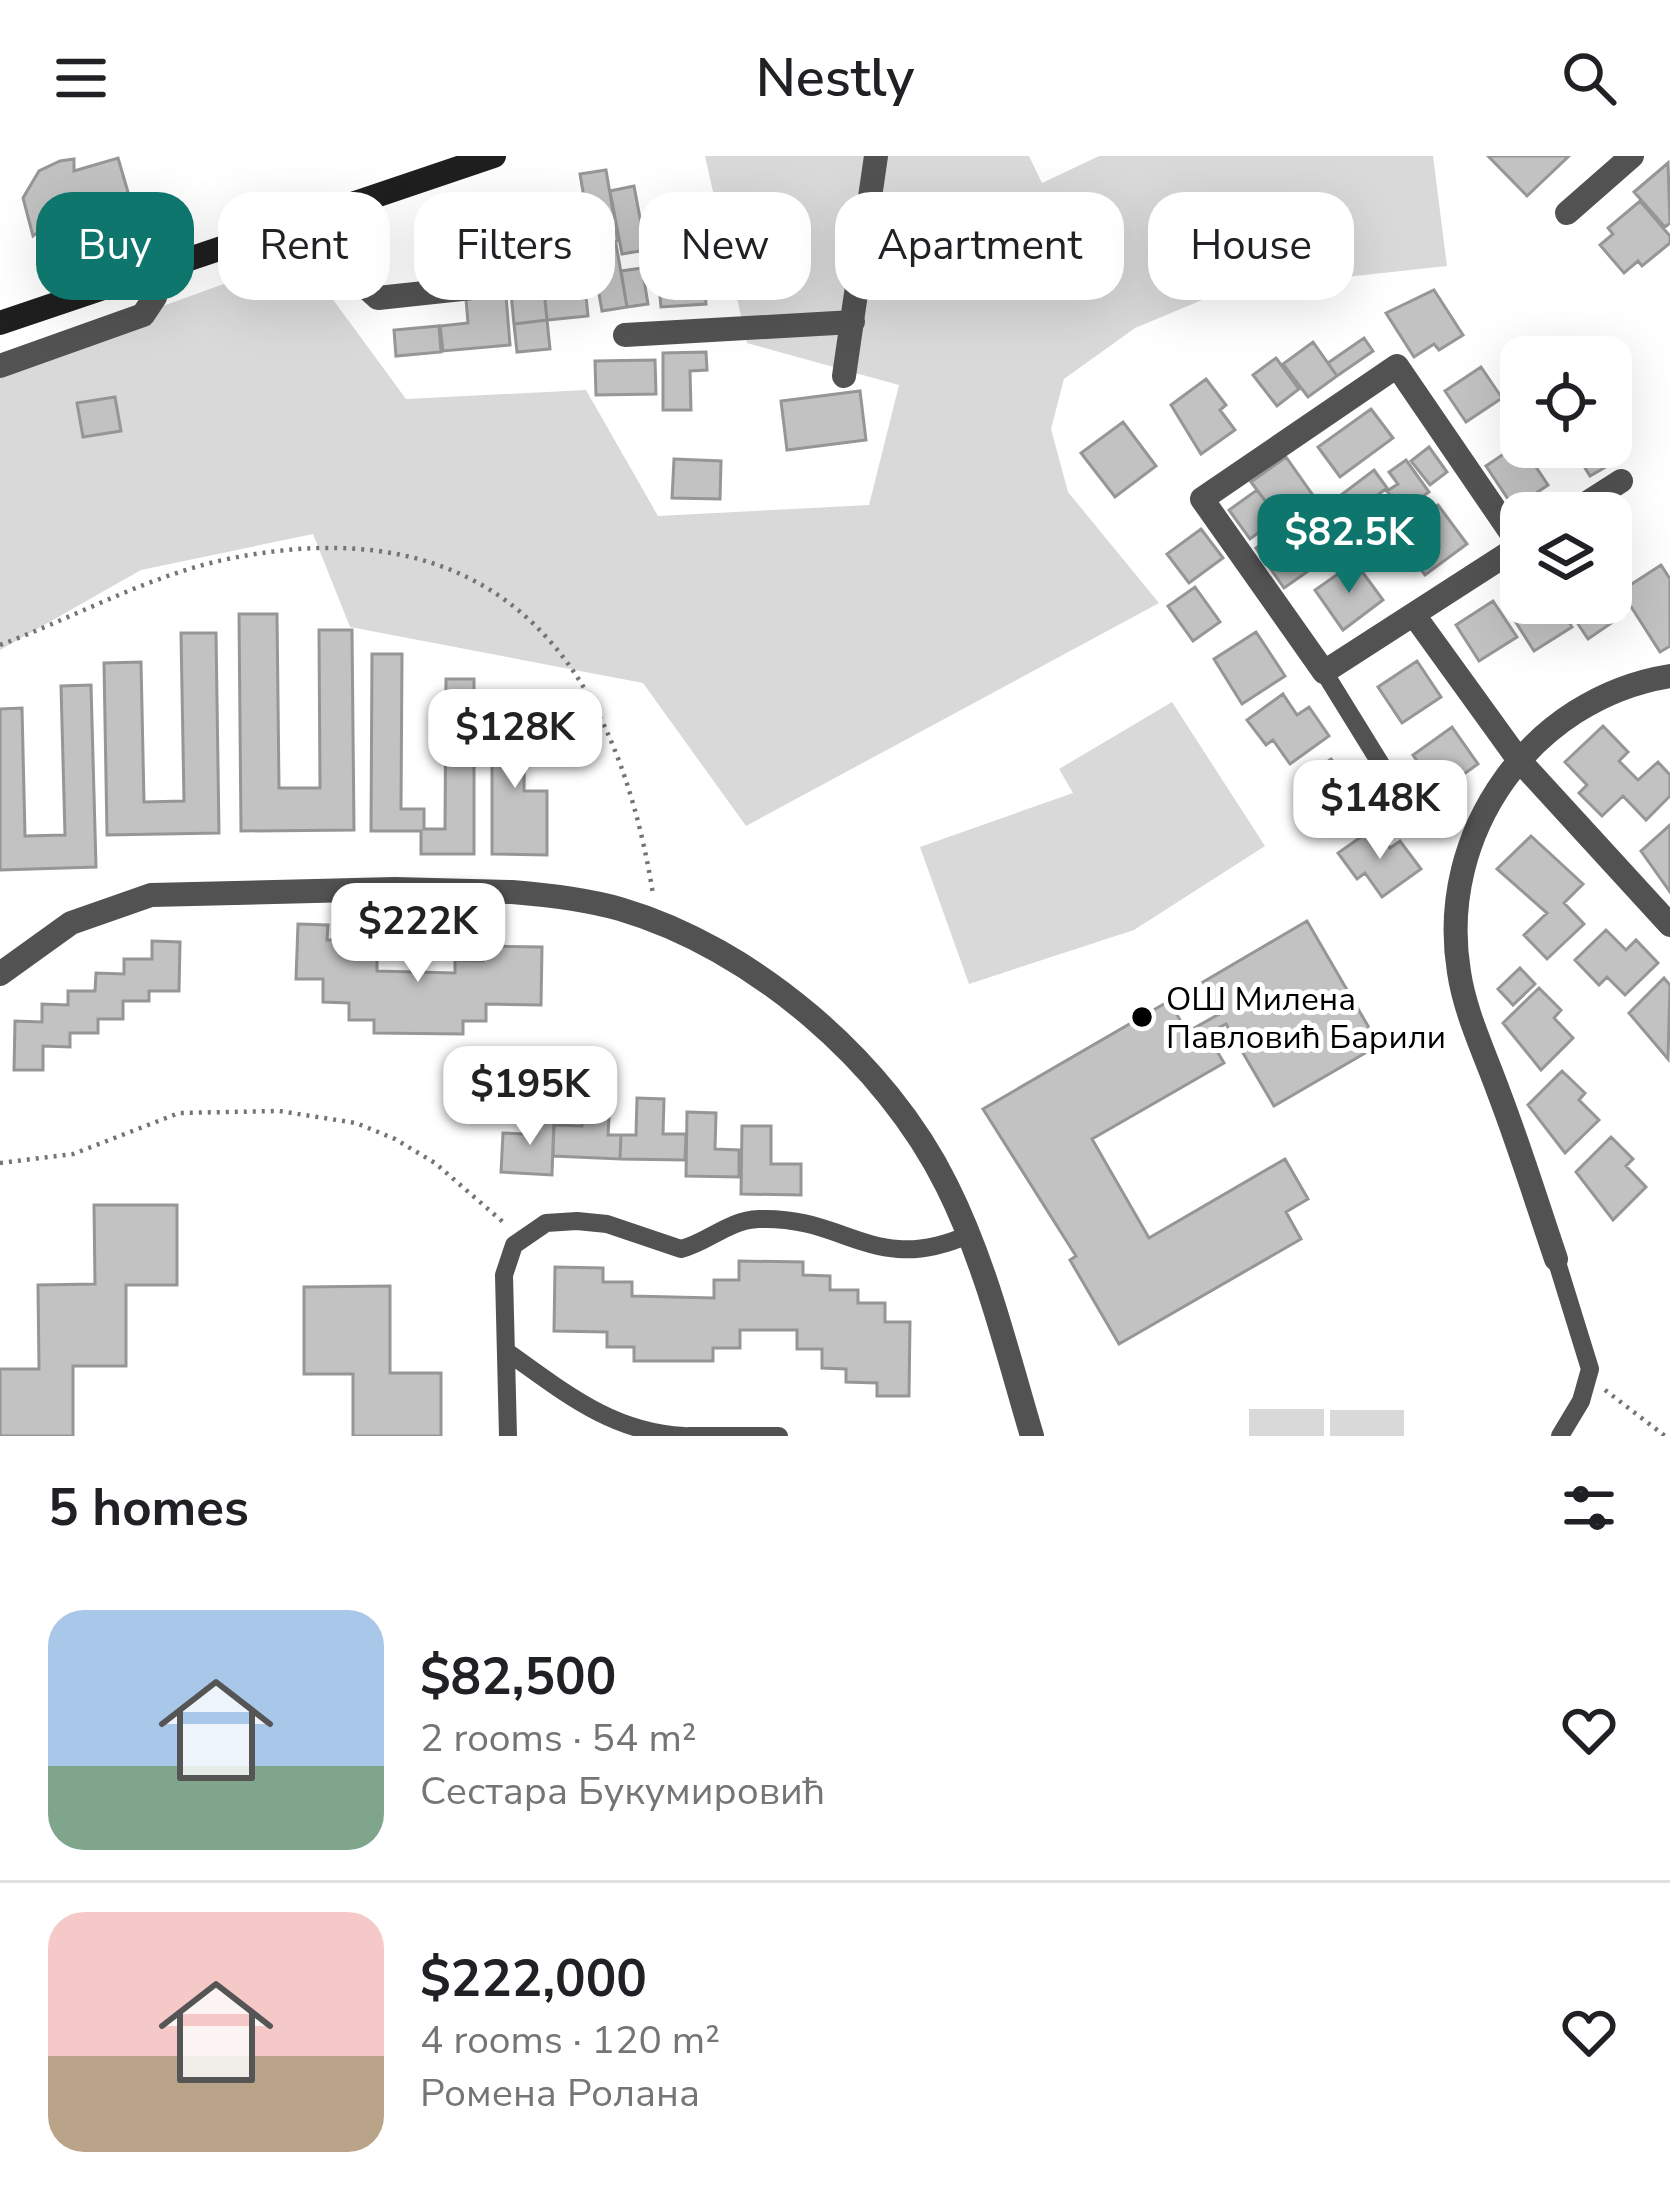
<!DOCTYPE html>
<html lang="en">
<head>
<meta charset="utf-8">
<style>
  :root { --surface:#fff; --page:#f6f6f6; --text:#202124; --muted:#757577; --line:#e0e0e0; --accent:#0f766e }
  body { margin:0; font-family:"Nunito Sans",sans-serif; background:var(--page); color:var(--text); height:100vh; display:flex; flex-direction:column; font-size:45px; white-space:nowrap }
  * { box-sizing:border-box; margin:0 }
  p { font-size:39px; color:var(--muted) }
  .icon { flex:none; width:66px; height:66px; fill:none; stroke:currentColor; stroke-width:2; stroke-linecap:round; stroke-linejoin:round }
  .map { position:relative; height:1280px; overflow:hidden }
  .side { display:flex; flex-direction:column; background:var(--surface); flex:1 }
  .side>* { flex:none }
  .hud { position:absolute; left:36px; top:36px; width:1599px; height:108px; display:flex; gap:24px }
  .buttons { position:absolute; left:1500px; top:180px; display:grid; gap:24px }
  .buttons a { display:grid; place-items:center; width:132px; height:132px; border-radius:24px; background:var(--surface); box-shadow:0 12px 48px #0002; font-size:60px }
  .price { position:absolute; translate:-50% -102px; padding:0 27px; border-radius:24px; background:#fff; color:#222; font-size:39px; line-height:78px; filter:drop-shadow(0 3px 6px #0008) }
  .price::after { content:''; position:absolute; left:50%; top:72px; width:36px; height:27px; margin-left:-18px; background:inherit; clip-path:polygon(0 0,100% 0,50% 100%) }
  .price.active { background:var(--accent); color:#fff }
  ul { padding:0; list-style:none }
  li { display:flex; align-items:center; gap:36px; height:300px; padding:0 48px }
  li+li { border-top:3px solid var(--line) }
  li span { display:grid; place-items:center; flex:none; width:336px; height:240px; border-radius:36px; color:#555 }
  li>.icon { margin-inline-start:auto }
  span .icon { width:144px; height:144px; fill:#fffc; stroke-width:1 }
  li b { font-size:51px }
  h2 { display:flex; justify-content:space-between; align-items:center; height:144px; padding:0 48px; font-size:51px }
  .pill { padding:0 42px; border-radius:36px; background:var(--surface); box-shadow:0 12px 48px #0002; font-size:42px; line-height:108px }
  .pill.active { background:var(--accent); color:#fff }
  header { display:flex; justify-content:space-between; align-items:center; height:156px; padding:0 48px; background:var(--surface); font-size:54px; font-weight:600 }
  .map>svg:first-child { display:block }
</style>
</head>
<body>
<header><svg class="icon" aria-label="menu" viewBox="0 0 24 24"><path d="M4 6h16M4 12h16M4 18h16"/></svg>Nestly<svg class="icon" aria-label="search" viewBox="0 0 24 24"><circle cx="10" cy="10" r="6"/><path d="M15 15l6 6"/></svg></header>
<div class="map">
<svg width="1670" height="1280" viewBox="0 0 1670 1280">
  <rect width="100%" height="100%" fill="#fff"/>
  <!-- green -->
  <path fill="#d9d9d9" d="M705 0H1029L1042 27 1099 0H1433L1447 110 1226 134 1135 172 1064 223 1051 273 1068 336 1159 447 746 670 643 527 350 471 313 378 141 414 0 494V209L301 100 406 243 586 234 658 360 869 349 899 229 747 187Z
    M1172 546 1265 690 1134 774 969 828 920 691 1073 637 1059 613Z
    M1249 1253H1324V1280H1249Z
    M1330 1254H1404V1280H1330Z"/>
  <!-- building -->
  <path fill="#c2c2c2" stroke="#969696" stroke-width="3" d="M1488 0H1569L1527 40Z
    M118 2 135 60 72 82 64 69 52 65 33 80 23 42 39 15 60 5 74 3V15Z
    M1668 7 1670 67 1665 71 1634 36Z
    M606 14 618 85 592 89 580 18Z
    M634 30 646 94 622 98 610 35Z
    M1640 45 1670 80V87L1642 110 1638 105 1624 117 1600 89 1613 78 1608 72Z
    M700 68 706 148 661 151 658 119 682 117 678 70Z
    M616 88 627 151 602 155 591 92Z
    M547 94 550 120 513 123 510 98Z
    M642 112 648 148 627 151 621 115Z
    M543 123 547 164 514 168 510 127Z
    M585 130 588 160 547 164 544 135Z
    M1434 134 1463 179 1439 194 1434 188 1414 201 1386 157Z
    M506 140 510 189 443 195 440 170 468 167 466 143Z
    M547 164 550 193 517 196 514 168Z
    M439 170 441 196 396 200 394 174Z
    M1364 182 1373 195 1337 220 1328 207Z
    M1313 186 1337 220 1308 241 1283 208Z
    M706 196 707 214 690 215 691 254H663V197Z
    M1276 202 1299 233 1277 250 1253 219Z
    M655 204 656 238 596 239 595 205Z
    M1481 211 1502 242 1466 266 1445 235Z
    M1206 223 1226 249 1220 254 1235 274 1201 298 1171 249Z
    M860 235 866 284 787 294 781 245Z
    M115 241 121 275 83 281 77 247Z
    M1371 253 1393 282 1340 321 1318 291Z
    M1123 266 1156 310 1115 341 1081 297Z
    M1520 287 1548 329 1514 352 1486 310Z
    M1429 291 1447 316 1430 329 1411 305Z
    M1583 291H1591L1604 312 1590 320 1575 296Z
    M1286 301 1312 338 1278 362 1251 326Z
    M674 303 721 305 720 343 672 342Z
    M1406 304 1429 336 1402 355 1387 335 1398 328 1389 316Z
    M1374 314 1387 332 1350 360 1337 342Z
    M1257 334 1278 362 1250 383 1229 354Z
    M1438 349 1467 388 1425 419 1396 381Z
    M1288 369 1317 409 1284 432 1256 392Z
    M1201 373 1223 402 1189 427 1167 398Z
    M1355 406 1383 444 1343 474 1315 434Z
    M1661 409 1670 423V490L1660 496 1621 435Z
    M1195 431 1220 466 1193 485 1168 450Z
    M1611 435 1626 457 1588 483 1564 447H1611Z
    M1493 445 1517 481 1479 505 1456 469Z
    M1526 447H1557L1572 471 1534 495 1510 457Z
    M239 458H277L279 632H320L319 474H352L354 674 241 675Z
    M1256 476 1285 520 1242 548 1214 503Z
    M181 477H216L219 677 107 679 104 507 141 506 144 646 184 645Z
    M372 498H402L401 653H424V673H445L446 523H474V698H421V675H371Z
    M1417 505 1441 541 1402 567 1378 531Z
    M91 529 96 711 0 714V553L22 552 25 680 65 679 61 530Z
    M1283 538 1297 559 1309 551 1329 580 1290 608 1273 584 1266 589 1247 564Z
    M492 553 525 554 524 635H547V699L492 698Z
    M1603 570 1628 596 1619 605 1638 624 1658 606 1670 619V640L1646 664 1623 640 1602 660 1579 637 1587 629 1565 606Z
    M1452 571 1478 608 1439 636 1413 599Z
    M1331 603 1345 622 1357 614 1377 642 1337 671 1321 647 1312 653 1295 629Z
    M1670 669V736L1641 695Z
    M1375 671 1390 692 1400 685 1421 713 1382 741 1365 717 1357 723 1338 697Z
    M1531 680 1583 728 1564 747 1584 768 1547 803 1524 779 1547 757 1497 713Z
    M1307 765 1379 889 1274 950 1226 868 1207 878 1224 907 1092 983 1149 1082 1285 1003 1308 1043 1286 1056 1301 1083 1119 1188 1070 1104 1076 1100 983 953 1169 845 1187 876 1221 857 1203 826Z
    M298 768 328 769 327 784H354L353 801H377V815L455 817V804L483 805V790L542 791 541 849 486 848V865H463V878L374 877V864H349V847L323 846V823H296Z
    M1606 774 1626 794 1636 784 1658 807 1625 839 1607 821 1599 829 1575 804Z
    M152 785 180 786 179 835H149V845H123V863H98V877H70V891L43 890V914H14L15 865 42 866V848L68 849V835H95L96 817 124 818V803H152Z
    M1520 812 1535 828 1513 849 1498 833Z
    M1664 822 1670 829 1668 903 1629 857Z
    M1539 832 1561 854 1554 862 1573 882 1541 914 1503 867Z
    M1562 915 1585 937 1579 944 1599 964 1565 997 1528 949Z
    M637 942 664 943 663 978H686L685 1004 620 1003 621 979H636Z
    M583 943 610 945 608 979H621L620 1003 553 1000 554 969 582 970Z
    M687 956 716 957 715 993 739 994V1021L686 1020Z
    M527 959 554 960 552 1019 501 1016 503 977 526 978Z
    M742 970H771V1008H801V1039L741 1038Z
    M1611 981 1633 1003 1626 1010 1646 1031 1613 1064 1576 1016Z
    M94 1049H177V1129H126V1210H73V1280H0V1213H39L38 1129 95 1128Z
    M739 1105 803 1106V1119L830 1120V1134H858V1147H885V1166H910L909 1240H877V1227L846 1226V1213L822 1212V1193H797V1174H740V1192H713V1205H634V1191H607V1176L554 1175 555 1111 603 1112V1126H632V1140L714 1142V1124H739Z
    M390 1130V1217H441V1280H353V1218H304V1131Z"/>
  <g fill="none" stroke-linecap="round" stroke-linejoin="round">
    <!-- path -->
    <path stroke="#747474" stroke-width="4.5" stroke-dasharray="3 6" stroke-linecap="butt" d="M0 489C73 462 146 421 223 404 487 348 613 491 653 738
      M0 1007 73 998 179 957 279 955 356 967 395 983 435 1007 503 1066
      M1605 1234 1665 1280"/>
    <!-- lane -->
    <path stroke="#525252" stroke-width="18" d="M1324 516 1395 631
      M1556 1103 1590 1213 1581 1245 1560 1280
      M506 1195C564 1236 611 1276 684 1280
      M508 1280 504 1119 514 1089 546 1067 577 1065 607 1068 681 1093C709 1086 728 1064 759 1063 847 1060 874 1120 968 1079
      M688 1280H779"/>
    <!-- street -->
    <path stroke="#525252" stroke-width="24" d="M336 52 367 132 378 142 499 129
      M1567 57 1632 0
      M625 179 853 166
      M0 210 143 159 155 141 150 116
      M844 220 876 0
      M1571 357 1621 325
      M1520 390 1397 210 1202 343 1324 516 1521 389
      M1414 459 1518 603 1670 769
      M0 818 71 767 151 739 395 733 512 736C549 739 585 743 620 753 753 792 886 906 947 1030 986 1108 1007 1196 1032 1280
      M1556 1103C1537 1047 1520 992 1499 937 1485 898 1465 857 1459 816 1436 677 1532 542 1670 520"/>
    <!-- secondary -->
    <path stroke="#1f1f1f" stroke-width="24" d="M0 167 494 0"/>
  </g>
  <!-- markers -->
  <circle fill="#000" stroke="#fff" stroke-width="4.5" cx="1142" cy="861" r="12"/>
  <g text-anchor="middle" stroke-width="10" stroke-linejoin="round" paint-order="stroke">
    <!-- poi labels -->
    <g font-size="33" fill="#000" stroke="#fff" text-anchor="start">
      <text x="1166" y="854">ОШ Милена<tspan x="1166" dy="38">Павловић Барили</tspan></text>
    </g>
  </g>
</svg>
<div class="buttons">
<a><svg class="icon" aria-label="locate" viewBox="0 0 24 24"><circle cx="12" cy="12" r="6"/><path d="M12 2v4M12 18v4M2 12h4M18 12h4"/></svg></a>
<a><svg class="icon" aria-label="layers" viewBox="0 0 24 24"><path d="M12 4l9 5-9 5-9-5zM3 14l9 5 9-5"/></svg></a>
</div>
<b class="price active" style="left:1349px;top:440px">$82.5K</b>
<b class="price" style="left:515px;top:635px">$128K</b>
<b class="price" style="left:1380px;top:706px">$148K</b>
<b class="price" style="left:418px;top:829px">$222K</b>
<b class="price" style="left:530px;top:992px">$195K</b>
<div class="hud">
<a class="pill active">Buy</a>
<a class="pill">Rent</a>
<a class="pill">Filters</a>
<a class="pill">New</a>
<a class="pill">Apartment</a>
<a class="pill">House</a>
</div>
</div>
<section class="side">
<h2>5 homes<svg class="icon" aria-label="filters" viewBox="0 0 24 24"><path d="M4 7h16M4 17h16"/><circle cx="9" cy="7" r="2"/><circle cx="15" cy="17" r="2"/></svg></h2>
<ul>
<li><span style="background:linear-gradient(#a9c7e8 65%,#7fa58c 0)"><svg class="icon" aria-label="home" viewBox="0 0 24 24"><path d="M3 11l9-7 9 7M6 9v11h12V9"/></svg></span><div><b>$82,500</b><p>2 rooms · 54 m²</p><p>Сестара Букумировић</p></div><svg class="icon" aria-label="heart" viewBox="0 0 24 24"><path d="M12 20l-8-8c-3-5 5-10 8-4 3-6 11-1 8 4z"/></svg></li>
<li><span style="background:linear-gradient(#f6c9c9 60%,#b9a48a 0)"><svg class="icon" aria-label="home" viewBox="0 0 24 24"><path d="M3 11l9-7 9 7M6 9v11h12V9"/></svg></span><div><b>$222,000</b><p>4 rooms · 120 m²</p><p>Ромена Ролана</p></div><svg class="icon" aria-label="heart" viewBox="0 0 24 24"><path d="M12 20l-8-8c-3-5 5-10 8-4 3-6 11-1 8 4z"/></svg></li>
</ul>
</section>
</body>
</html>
